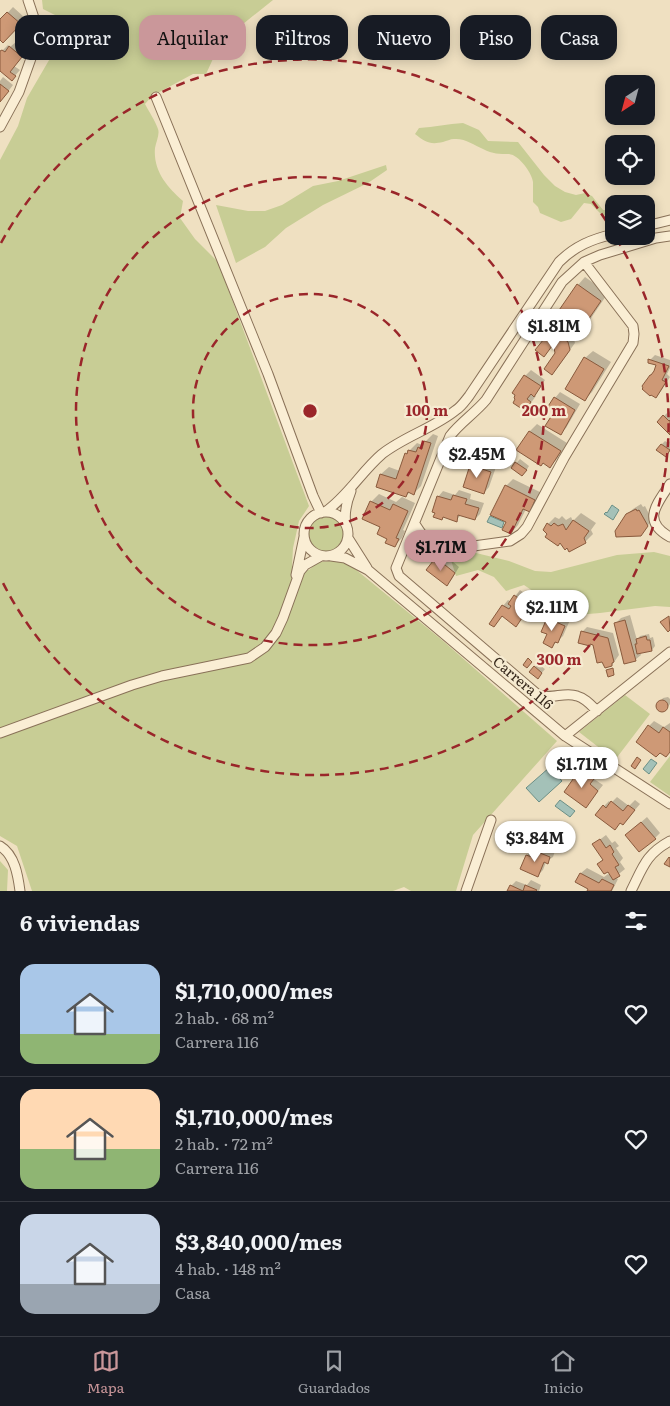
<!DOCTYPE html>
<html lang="es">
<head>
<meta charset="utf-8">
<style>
  :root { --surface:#171b24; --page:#242831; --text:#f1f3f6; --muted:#9ea1a6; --line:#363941; --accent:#ca979a }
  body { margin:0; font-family:Literata,serif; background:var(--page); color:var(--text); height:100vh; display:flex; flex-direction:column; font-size:19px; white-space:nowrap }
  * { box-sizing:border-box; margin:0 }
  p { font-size:16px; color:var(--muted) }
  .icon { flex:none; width:28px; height:28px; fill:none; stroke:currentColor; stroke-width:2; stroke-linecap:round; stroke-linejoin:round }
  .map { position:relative; height:891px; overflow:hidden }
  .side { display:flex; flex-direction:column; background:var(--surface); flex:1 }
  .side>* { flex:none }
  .banner { position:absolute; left:15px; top:15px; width:640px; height:45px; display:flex; gap:10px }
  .needle { width:32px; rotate:216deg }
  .controls { position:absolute; left:605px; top:75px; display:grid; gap:10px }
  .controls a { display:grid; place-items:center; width:50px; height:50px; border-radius:10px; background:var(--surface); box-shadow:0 2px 12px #0003; font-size:25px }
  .price { position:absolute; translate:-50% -42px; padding:0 11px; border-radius:18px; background:#fff; color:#222; font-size:16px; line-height:32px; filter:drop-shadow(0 1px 2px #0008) }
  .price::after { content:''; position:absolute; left:50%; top:30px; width:15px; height:11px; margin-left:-8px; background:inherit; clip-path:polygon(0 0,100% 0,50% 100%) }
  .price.active { background:var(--accent); color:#111 }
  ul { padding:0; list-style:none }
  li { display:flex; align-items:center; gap:15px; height:125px; padding:0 20px }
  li+li { border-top:1px solid var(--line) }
  li span { display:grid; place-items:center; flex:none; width:140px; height:100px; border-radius:15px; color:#555 }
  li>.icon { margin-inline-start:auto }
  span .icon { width:60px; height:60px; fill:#fffc; stroke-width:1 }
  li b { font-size:21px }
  h2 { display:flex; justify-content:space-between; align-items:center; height:60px; padding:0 20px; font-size:21px }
  .chip { padding:0 18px; border-radius:15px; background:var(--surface); box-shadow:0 2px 12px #0003; font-size:18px; line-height:45px }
  .chip.active { background:var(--accent); color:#111 }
  .dock { display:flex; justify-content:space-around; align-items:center; height:70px; border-top:1px solid var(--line); background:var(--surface); font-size:14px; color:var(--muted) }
  .dock a { display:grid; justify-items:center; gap:2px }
  .dock .active { color:var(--accent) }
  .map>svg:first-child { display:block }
</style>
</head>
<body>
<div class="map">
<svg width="670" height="891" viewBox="0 0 670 891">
  <rect width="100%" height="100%" fill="#efe0c1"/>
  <!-- green -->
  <path fill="#c8cd95" d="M42 0H273L238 28 217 50 206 74H193L152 96 145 104C149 112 155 120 158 129 160 134 156 142 155 148 153 171 167 187 183 201L180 218 195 239 218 262 309 506 299 521 293 548 292 566 309 570 318 562 333 561 349 564 442 640 557 741 473 835 456 891H411L404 887 393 891H32L17 846 0 836V160L18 126 27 98 70 24 68 15 57 16 43 9Z
    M463 123 479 130 488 141 518 142 544 175 555 186 565 192 576 195 585 193 592 196 603 210H607L611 198 613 204 611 212 603 216 591 204 584 203 571 219 561 222 540 213 538 207 533 202C533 195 533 189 533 182 532 173 519 155 509 154 499 154 493 154 483 149 474 145 465 138 454 139 450 139 447 141 443 142 430 145 425 142 415 134L419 128C434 127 448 124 463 123Z
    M386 165 387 170 368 183 323 205 286 228 265 247 236 263 216 205 248 211H265L282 205 313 186 338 181Z
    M304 534a22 22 0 1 1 44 0a22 22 0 1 1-44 0Z
    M654 552 670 556V607L655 606 600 613 577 615 556 607 524 585 506 591 494 577 478 570 456 576 450 557 476 553 509 561 535 571 551 572 617 555Z
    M625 695 650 714 615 760 579 732Z
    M670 756V796L650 782Z
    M0 861 8 870 7 891H0Z"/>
  <!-- water -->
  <path fill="#a4c1b8" stroke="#6b8f86" d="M612 505 619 510 613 520 604 514 606 512 607 513Z
    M490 516 504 522 502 528 487 522Z
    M542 655 554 660 550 667 538 662Z
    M651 759 657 763 649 774 643 769Z
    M550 767 562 781 539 802 526 788Z
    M560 800 575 811 570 817 555 806Z"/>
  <!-- shadow -->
  <path fill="#0003" d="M13 7 25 18 9 36 0 39V21Z
    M16 42 26 51 14 66 20 70 12 79 0 69V53L8 45 10 47Z
    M3 77 13 85 0 102V81Z
    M585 277 608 293 585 327 577 335 578 285Z
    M564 328 573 336 575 343 557 368 555 347 552 345 544 355 548 335 554 330 556 331 558 329 561 331Z
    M593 351 611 362 592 392 585 399V358Z
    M655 355 670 360V368L667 374 670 377 661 391 656 397V371L657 365 650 360Z
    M531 370 545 380 534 395 536 396 530 404 524 410 517 395 514 393 525 376Z
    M560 392 580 404 566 428 560 433 555 398Z
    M669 411 670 412V434L658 422Z
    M537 424 567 443 557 459 550 466 518 450 530 431Z
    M433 434 438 436 421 486 414 493 410 492 406 496 377 486 381 474 389 467 400 471 406 454 417 443 422 445Z
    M665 441 668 443 670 441V451L666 455 662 444Z
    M520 459 529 466 526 471 513 467Z
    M477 460 496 467 489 487 484 493 471 466Z
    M513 479 542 493 537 503 529 510 526 509 518 525 511 533 508 521 506 486Z
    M459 490 471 494 470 499 484 503 480 514 475 519 461 515 456 520 438 497 443 491 455 495Z
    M379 494 396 502 402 497 415 503 403 530 405 531 402 538 394 546 382 527 371 502Z
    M641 504 643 507 645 506 652 520 641 534 627 515 633 509Z
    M581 513 596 523 591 530 593 534 585 542 561 541 549 533 548 524 555 517 559 519 562 516 566 520 571 517 573 521Z
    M446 556 459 567 452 579 447 584 433 562 439 557 443 559Z
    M520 590 535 601 531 608 516 625 503 615 494 626 503 606 508 600 511 602Z
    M553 613 570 620 563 636 552 646 549 634 542 631 548 618Z
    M630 615 637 640 640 636 649 634 650 638 653 637 655 646 652 650 640 652 641 655 635 660 615 624 621 618Z
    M587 627 613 633 619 655 612 665 594 644 582 632Z
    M538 664 545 669 541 674 535 667Z
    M668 697 670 699V704L665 710H661L657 706 663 698Z
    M654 721 664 727 670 723V751L649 726Z
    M586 765 598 773 594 779 603 785 586 806 581 770Z
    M617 797 629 806 635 800 640 804 623 824 604 806 609 801 611 803Z
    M647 817 660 833 655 838 632 830Z
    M606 835 612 843 615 841 619 846 616 848 623 858 620 862 625 869 615 877 618 879 612 891H589L590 888 577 882 581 873 587 868 604 877 608 874 612 876 608 870 599 864 603 859 594 844Z
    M541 846 555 851 553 857 546 862 543 870 538 875 522 869 527 855 533 850 536 851Z
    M531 880 541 885 539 891H509L511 886 516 881 527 885Z"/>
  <!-- building -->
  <path fill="#ce9976" stroke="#895a3d" d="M7 12 21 24 3 43 0 40V19Z
    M9 46 22 57 10 72 16 76 12 81 0 71V51L2 50 5 52Z
    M0 84 9 91 0 102Z
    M577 284 601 301 577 336 566 329 568 327 564 325 563 321 555 316Z
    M557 333 568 342 570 350 552 375 544 369 555 353 554 348 552 346 544 357 535 350 548 334 550 336 551 334 555 336Z
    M584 357 604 369 585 401 565 389Z
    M648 359 669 366 662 380 666 382 656 398 651 395 650 396 642 389 643 388 642 386 650 375H651L654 371 656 365 648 363Z
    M524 375 541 386 534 397 531 394 527 399 531 402 525 411 513 403 515 399 514 398 515 395 512 393Z
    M554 397 575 410 561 435 545 426 554 412 547 408Z
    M663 415 669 421 670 420V435L657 422Z
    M529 431 561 451 550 468 543 463 541 466 516 450Z
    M424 441 431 443 414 495 408 492 406 497 376 487 380 474 396 479 405 453 407 454 408 450 416 452 418 447 422 449Z
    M661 444 670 450 666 457 656 450Z
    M515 462 527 470 522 476 511 468Z
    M470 465 491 472 484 494 463 487Z
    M505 485 535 500 530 512 523 509 511 534 502 530 506 522 490 515Z
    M453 495 467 499 465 504 479 508 475 520 458 515 457 522 443 517 442 520 433 517 435 513 432 512 437 496 451 500Z
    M370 501 390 510 393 504 408 511 396 538 399 539 395 547 385 543 387 539 377 534 380 527 362 519Z
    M636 509 637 511 639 510 648 526 641 536 616 537 615 531 626 514Z
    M573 520 589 531 584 538 586 543 569 552 567 548 565 550 560 543 558 546 545 537 547 534 543 530 547 523 551 526 554 523 558 526 563 524 566 530Z
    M433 561 437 564 440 561 455 573 447 586 426 570Z
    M514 595 531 607 526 615 521 612 519 616 522 618 516 627 502 616 494 627 489 624 502 605 509 609 511 606 508 604Z
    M669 616 670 630 668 632 660 622Z
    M547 618 565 626 558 643 555 642 552 648 543 643 547 634 541 632Z
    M625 620 636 661 624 664 614 623Z
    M581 631 608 638 614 662 612 663V666L605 668 602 662 597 663 593 645 590 644V646L578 643Z
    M646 636 647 640H650L652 651 637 654 635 644H637L636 639Z
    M528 658 532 662 527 668 523 665Z
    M534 666 542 673 538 679 529 672Z
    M613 668 614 675 608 677 606 670Z
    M656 706a6 6 0 1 1 12 0a6 6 0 1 1-12 0Z
    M648 725 659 733 663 727 670 732V752L666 757 660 753 656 757 636 742Z
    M637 757 641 760 635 769 631 766Z
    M580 769 594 779 590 784 598 791 586 808 564 792Z
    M611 801 623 811 628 805 635 810 623 825 620 823 615 830 595 815 603 805 606 808Z
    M641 822 656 839 639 852 625 835Z
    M600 839 606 848 610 845 614 852 612 854 619 865 615 867 620 876 613 880 608 872 604 874 597 864 603 860 592 844Z
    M535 851 550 857 548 864 544 862 538 877 520 869 526 855 532 857Z
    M669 857 670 858V867L664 864Z
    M580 873 599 883 602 879 614 885 611 891H587L588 889 575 882Z
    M510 885 523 891 525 885 537 890 536 891H507Z"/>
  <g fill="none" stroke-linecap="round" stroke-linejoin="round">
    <defs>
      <path id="minor" d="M156 97 268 374 313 496 321 513
        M0 127 19 92 34 50 38 32 35 21 28 0
        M646 226 670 220
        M670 484C657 504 641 521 670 537
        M304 534a22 22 0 1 1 44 0a22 22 0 1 1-44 0Z
        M325 512C348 496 361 472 382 454 405 436 434 428 456 410 461 407 465 401 469 396L559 262C575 246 592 239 614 234
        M415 524C424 538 428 545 445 550L510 541 521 534 527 527 564 458 633 343 634 334 633 326 584 262
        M346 525C344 514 347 501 351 491
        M348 538 367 568
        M331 556 345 558 368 570 565 736 670 804
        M296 575 304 537
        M597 711C591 705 585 698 577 696 564 691 550 701 537 694L399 576 396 568 450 436C460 423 475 413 486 400L562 282 584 262 600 255 656 238 670 236
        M0 733 132 685 162 676 249 658 265 647 276 633 283 618 300 571 305 565 321 556
        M565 736 670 652
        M0 846C15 855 18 876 20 891
        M466 891 491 820
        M631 891C643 867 646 854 670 841"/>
    </defs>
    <!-- minor casing -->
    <use href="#minor" stroke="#897158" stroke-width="11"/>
    <!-- minor -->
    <use href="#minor" stroke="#faeed4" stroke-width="9"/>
  </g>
  <!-- distance rings -->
  <g fill="none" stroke="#9a262a" stroke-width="2.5" stroke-dasharray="9 6">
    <circle cx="310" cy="411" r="117"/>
    <circle cx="310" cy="411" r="234"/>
    <path d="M1 243A352 352 0 0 1 613 232M616 238A352 352 0 1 1 1 579"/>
  </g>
  <g text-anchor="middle" stroke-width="4.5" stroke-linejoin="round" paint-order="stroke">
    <!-- street labels -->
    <g font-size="14" fill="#382a1d" stroke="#f6ebd1">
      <text transform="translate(523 683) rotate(40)" y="5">Carrera 116</text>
    </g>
  </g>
  <circle cx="310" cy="411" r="8" fill="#9a262a" stroke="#f6ebd1" stroke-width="2.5"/>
  <g font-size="15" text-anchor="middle" font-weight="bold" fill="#9a262a" stroke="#f6ebd1" stroke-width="4.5" stroke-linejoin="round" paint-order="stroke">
    <text x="427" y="416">100 m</text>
    <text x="544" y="416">200 m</text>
    <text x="559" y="665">300 m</text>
  </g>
</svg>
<div class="controls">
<a><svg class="needle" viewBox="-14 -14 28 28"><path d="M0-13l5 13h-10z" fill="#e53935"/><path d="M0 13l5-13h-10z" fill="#9ea1a6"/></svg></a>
<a><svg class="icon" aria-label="locate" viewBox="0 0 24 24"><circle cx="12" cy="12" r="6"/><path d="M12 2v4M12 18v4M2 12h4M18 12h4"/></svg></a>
<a><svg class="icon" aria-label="layers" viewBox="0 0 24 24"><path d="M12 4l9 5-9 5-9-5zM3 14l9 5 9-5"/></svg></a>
</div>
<b class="price" style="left:554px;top:351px">$1.81M</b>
<b class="price" style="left:477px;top:479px">$2.45M</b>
<b class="price active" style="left:441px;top:572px">$1.71M</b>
<b class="price" style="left:552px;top:632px">$2.11M</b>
<b class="price" style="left:582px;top:789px">$1.71M</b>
<b class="price" style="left:535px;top:863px">$3.84M</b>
<div class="banner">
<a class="chip">Comprar</a>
<a class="chip active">Alquilar</a>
<a class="chip">Filtros</a>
<a class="chip">Nuevo</a>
<a class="chip">Piso</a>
<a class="chip">Casa</a>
</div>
</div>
<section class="side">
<h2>6 viviendas<svg class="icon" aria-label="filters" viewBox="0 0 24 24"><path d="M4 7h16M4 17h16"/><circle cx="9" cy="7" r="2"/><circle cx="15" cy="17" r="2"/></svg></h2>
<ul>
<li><span style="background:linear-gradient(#a9c7e8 70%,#8fb573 0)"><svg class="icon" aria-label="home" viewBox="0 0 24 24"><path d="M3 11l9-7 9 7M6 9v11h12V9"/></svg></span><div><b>$1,710,000/mes</b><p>2 hab. · 68 m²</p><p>Carrera 116</p></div><svg class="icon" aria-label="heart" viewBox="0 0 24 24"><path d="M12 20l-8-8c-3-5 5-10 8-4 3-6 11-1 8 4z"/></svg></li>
<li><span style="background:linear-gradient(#ffd9b3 60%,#8fb573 0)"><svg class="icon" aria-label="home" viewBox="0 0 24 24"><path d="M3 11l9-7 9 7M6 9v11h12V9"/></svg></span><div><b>$1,710,000/mes</b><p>2 hab. · 72 m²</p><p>Carrera 116</p></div><svg class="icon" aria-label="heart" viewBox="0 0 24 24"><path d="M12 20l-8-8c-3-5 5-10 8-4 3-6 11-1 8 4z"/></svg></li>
<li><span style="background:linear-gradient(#c9d6e8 70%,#9aa5b1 0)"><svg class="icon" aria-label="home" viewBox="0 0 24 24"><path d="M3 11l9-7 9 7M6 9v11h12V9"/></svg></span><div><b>$3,840,000/mes</b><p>4 hab. · 148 m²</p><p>Casa</p></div><svg class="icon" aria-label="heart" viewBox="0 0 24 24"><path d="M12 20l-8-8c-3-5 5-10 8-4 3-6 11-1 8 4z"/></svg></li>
</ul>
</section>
<nav class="dock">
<a class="active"><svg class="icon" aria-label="map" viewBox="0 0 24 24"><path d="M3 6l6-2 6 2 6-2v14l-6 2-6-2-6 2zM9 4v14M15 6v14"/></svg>Mapa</a>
<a><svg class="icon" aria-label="saved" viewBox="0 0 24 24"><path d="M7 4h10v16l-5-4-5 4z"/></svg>Guardados</a>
<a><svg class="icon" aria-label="home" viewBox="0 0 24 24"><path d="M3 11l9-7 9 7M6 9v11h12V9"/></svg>Inicio</a>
</nav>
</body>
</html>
